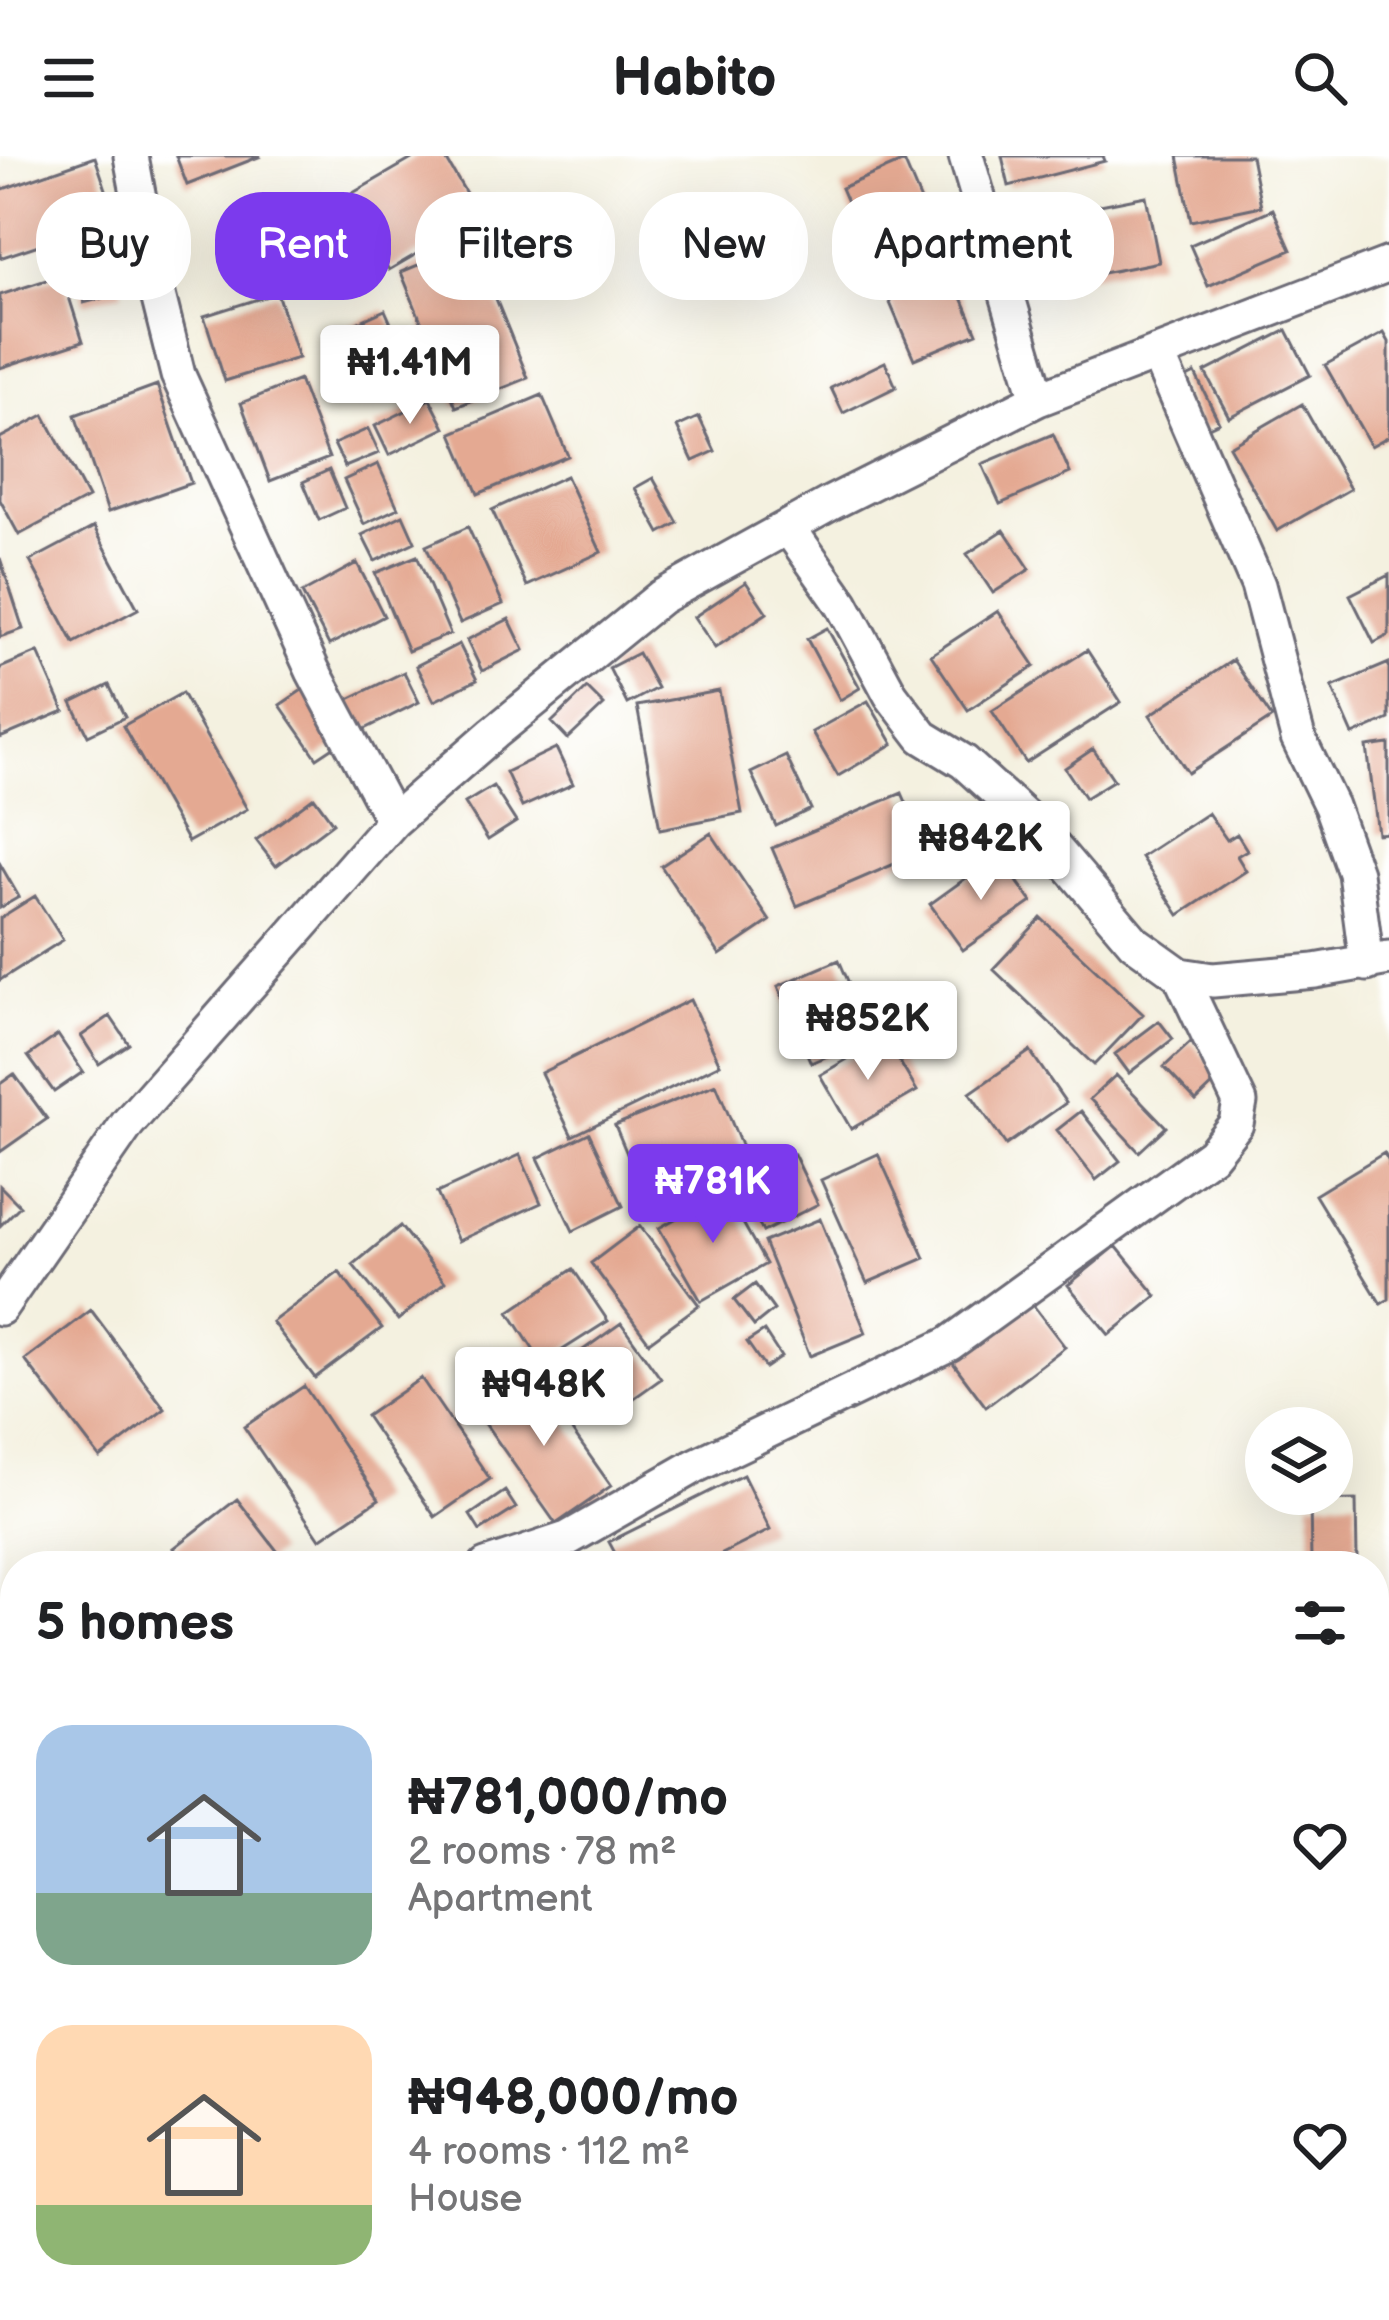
<!DOCTYPE html>
<html lang="en">
<head>
<meta charset="utf-8">
<style>
  :root { --surface:#fff; --page:#f6f6f6; --text:#202124; --muted:#757577; --accent:#7c3aed }
  body { margin:0; font-family:"Balsamiq Sans",sans-serif; background:var(--page); color:var(--text); height:100vh; display:flex; flex-direction:column; font-size:45px; white-space:nowrap }
  * { box-sizing:border-box; margin:0 }
  p { font-size:39px; color:var(--muted) }
  .icon { flex:none; width:66px; height:66px; fill:none; stroke:currentColor; stroke-width:2; stroke-linecap:round; stroke-linejoin:round }
  .map { position:relative; flex:1; overflow:hidden }
  .panel { position:absolute; left:0px; top:1395px; width:1389px; height:771px; display:flex; flex-direction:column; background:var(--surface); border-radius:48px 48px 0 0; box-shadow:0 12px 48px #0002 }
  .panel>* { flex:none }
  .guide { position:absolute; left:36px; top:36px; width:1317px; height:108px; display:flex; gap:24px }
  .tools { position:absolute; left:1245px; top:1251px; display:grid; gap:24px }
  .tools a { display:grid; place-items:center; width:108px; height:108px; border-radius:50%; background:var(--surface); box-shadow:0 12px 48px #0002; font-size:60px }
  .price { position:absolute; translate:-50% -102px; padding:0 27px; border-radius:12px; background:#fff; color:#222; font-size:39px; line-height:78px; filter:drop-shadow(0 3px 6px #0008) }
  .price::after { content:''; position:absolute; left:50%; top:72px; width:36px; height:27px; margin-left:-18px; background:inherit; clip-path:polygon(0 0,100% 0,50% 100%) }
  .price.active { background:var(--accent); color:#fff }
  ul { padding:0; list-style:none }
  li { display:flex; align-items:center; gap:36px; height:300px; padding:0 36px }
  li span { display:grid; place-items:center; flex:none; width:336px; height:240px; border-radius:36px; color:#555 }
  li>.icon { margin-inline-start:auto }
  span .icon { width:144px; height:144px; fill:#fffc; stroke-width:1 }
  li b { font-size:51px }
  h2 { display:flex; justify-content:space-between; align-items:center; height:144px; padding:0 36px; font-size:51px }
  .pill { padding:0 42px; border-radius:48px; background:var(--surface); box-shadow:0 12px 48px #0002; font-size:42px; line-height:108px }
  .pill.active { background:var(--accent); color:#fff }
  header { display:flex; justify-content:space-between; align-items:center; height:156px; padding:0 36px; background:var(--surface); font-size:54px; font-weight:700 }
  .map>svg:first-child { display:block }
</style>
</head>
<body>
<header><svg class="icon" aria-label="menu" viewBox="0 0 24 24"><path d="M4 6h16M4 12h16M4 18h16"/></svg>Habito<svg class="icon" aria-label="search" viewBox="0 0 24 24"><circle cx="10" cy="10" r="6"/><path d="M15 15l6 6"/></svg></header>
<div class="map">
<svg width="1389" height="2164" viewBox="0 0 1389 2164">
  <rect width="100%" height="100%" fill="#fff"/>
  <filter id="ink" filterUnits="userSpaceOnUse"><feTurbulence type="fractalNoise" baseFrequency=".00833" numOctaves="2"/><feDisplacementMap in="SourceGraphic" scale="24" xChannelSelector="R" yChannelSelector="G"/><feConvolveMatrix kernelMatrix="1 2 1 2 8 2 1 2 1" color-interpolation-filters="sRGB"/></filter>
  <filter id="wash" filterUnits="userSpaceOnUse"><feTurbulence type="fractalNoise" baseFrequency=".004" numOctaves="4" result="noise"/><feDisplacementMap in="SourceGraphic" scale="48" xChannelSelector="R" yChannelSelector="G"/><feGaussianBlur stdDeviation="2.7" result="paint"/><feColorMatrix in="noise" values="0 0 0 0 0 0 0 0 0 0 0 0 0 0 0 0 0 1.4 0 .05"/><feComposite in="paint" operator="in"/></filter>
  <g filter="url(#wash)">
    <rect width="100%" height="100%" fill="#f4f1e0"/>
    <g id="blocks">
      <!-- building -->
      <path fill="#e4a992" d="M176 0H261L187 29Z
        M417 0H444L480 61 389 114 346 41Z
        M1002 0H1103L1105 5 1009 30Z
        M1178 0H1251L1261 50 1191 65Z
        M95 1 116 63 0 102V34Z
        M904 5 977 177 914 203 841 32Z
        M1146 40 1159 106 1037 130 1024 64Z
        M1273 53 1291 94 1208 130 1190 89Z
        M473 86 528 222 456 251 401 116Z
        M265 91 279 125 257 133 243 99Z
        M116 107 123 137 84 147 77 115Z
        M62 119 83 185 0 212V139Z
        M277 137 298 202 225 225 204 160Z
        M385 154 397 181 349 202 337 176Z
        M1287 174 1310 219 1229 261 1205 216Z
        M1384 177 1389 186V280L1371 290 1325 209Z
        M885 206 896 231 843 257 831 232Z
        M1195 217 1219 266 1202 274 1179 225Z
        M299 224 329 302 270 325 241 247Z
        M157 229 191 327 108 356 75 259Z
        M542 239 568 300 478 338 452 277Z
        M430 243 445 272 389 299 375 270Z
        M1302 248 1350 333 1277 375 1229 290Z
        M44 259 88 342 19 379 0 344V282Z
        M699 261 715 295 693 305 677 271Z
        M368 273 379 297 345 311 334 288Z
        M1053 278 1070 317 1000 348 982 308Z
        M378 308 398 352 364 368 344 324Z
        M329 314 345 352 319 364 303 326Z
        M566 320 601 396 527 430 492 354Z
        M653 322 678 367 660 377 635 332Z
        M403 359 415 386 375 405 362 379Z
        M94 371 138 453 74 487 30 405Z
        M468 371 503 448 460 467 426 390Z
        M1004 374 1030 413 993 437 967 398Z
        M417 400 450 478 408 495 375 417Z
        M0 402 23 473 0 481Z
        M357 407 384 460 329 489 302 437Z
        M1389 419V479L1374 487 1350 439Z
        M746 426 767 457 715 492 694 461Z
        M998 455 1035 510 968 554 931 499Z
        M509 463 524 494 482 515 467 484Z
        M827 472 860 532 840 544 807 483Z
        M459 488 477 524 434 545 416 510Z
        M1087 494 1121 546 1026 607 992 555Z
        M38 496 64 555 0 582V512Z
        M638 497 657 532 627 548 609 512Z
        M1233 504 1272 562 1188 617 1150 559Z
        M1389 507V563L1353 579 1332 531Z
        M404 516 419 546 361 575 347 544Z
        M109 529 125 561 88 579 72 547Z
        M308 530 344 584 317 602 280 549Z
        M587 532 604 549 568 583 552 566Z
        M719 535 742 657 660 673 637 550Z
        M182 537 247 653 188 686 123 570Z
        M868 545 893 588 838 620 812 576Z
        M1389 588V677L1378 678 1367 591Z
        M556 592 573 628 522 651 506 616Z
        M1093 593 1114 624 1085 642 1065 612Z
        M786 600 811 653 776 670 751 617Z
        M493 630 516 666 488 684 465 647Z
        M902 637 927 694 797 750 772 692Z
        M314 641 333 667 276 710 256 684Z
        M1208 657 1227 684 1237 678 1247 694 1237 700 1246 715 1179 759 1141 701Z
        M711 677 770 765 720 799 661 710Z
        M998 699 1032 746 963 794 930 748Z
        M0 708 19 741 0 752Z
        M35 740 63 784 0 824V762Z
        M1041 762 1143 858 1094 909 993 813Z
        M839 804 872 881 811 907 778 830Z
        M690 844 720 908 572 980 541 917Z
        M110 860 129 888 99 908 81 880Z
        M1159 865 1173 883 1129 917 1115 898Z
        M58 879 83 916 54 936 28 900Z
        M885 881 917 935 851 973 820 919Z
        M1191 886 1222 920 1196 945 1164 911Z
        M1030 895 1066 947 1006 989 970 937Z
        M14 918 47 963 0 996V928Z
        M1116 919 1166 971 1139 996 1090 943Z
        M716 928 745 999 645 1041 615 969Z
        M1081 955 1120 1005 1096 1024 1057 974Z
        M589 977 623 1050 573 1075 538 1002Z
        M1384 997 1389 1006V1143L1381 1148 1315 1039Z
        M794 998 818 1048 763 1076 738 1026Z
        M878 998 925 1102 867 1127 821 1024Z
        M520 999 541 1047 458 1085 437 1037Z
        M0 1030 20 1050 0 1070Z
        M725 1035 766 1108 701 1145 659 1072Z
        M820 1063 866 1177 810 1200 764 1086Z
        M400 1070 445 1126 398 1164 353 1109Z
        M640 1070 699 1149 649 1186 591 1107Z
        M1116 1090 1157 1140 1109 1179 1068 1129Z
        M573 1113 608 1165 542 1207 509 1156Z
        M339 1116 382 1172 315 1222 272 1166Z
        M755 1128 774 1154 754 1170 734 1144Z
        M1029 1144 1065 1191 986 1251 951 1204Z
        M91 1154 165 1253 100 1302 25 1204Z
        M621 1167 661 1223 606 1262 566 1206Z
        M764 1175 781 1201 765 1212 747 1186Z
        M532 1218 611 1330 556 1368 477 1256Z
        M421 1222 490 1323 435 1361 366 1260Z
        M304 1230 379 1343 320 1383 244 1271Z
        M743 1319 770 1374 698 1410H622L609 1386Z
        M505 1335 516 1352 480 1375 470 1359Z
        M237 1343 278 1396 260 1410H188L174 1392Z
        M1356 1344 1357 1402 1311 1403 1310 1345Z
        M15 1434V1500L0 1511V1446Z
        M1381 1512 1389 1539V1665L1374 1670V1515Z
        M15 1765V1848L9 1851 0 1836V1775Z
        M1389 1958V2033L1374 2009V1967Z
        M0 1991 15 2005V2042L0 2057Z
        M1374 2042 1389 2065V2154L1374 2164H1360L1351 2151H1374Z
        M79 2151H169L178 2164H60Z
        M247 2151H351L331 2164H248L242 2154Z
        M415 2151H443L456 2164H408L405 2161Z
        M934 2151H992L993 2156 969 2164H938Z"/>
    </g>
  </g>
  <g filter="url(#ink)">
    <use href="#blocks" fill-opacity="0" stroke="#6c6a75" stroke-width="3"/>
    <g fill="none" stroke-linecap="round" stroke-linejoin="round">
      <defs>
        <path id="street" d="M131 0 155 127 178 219 313 515 393 665
          M966 0 1038 243
          M1157 197 1258 429 1298 582 1331 650 1355 717 1367 808
          M788 371 842 448 891 539 923 581 964 606 1039 674 1134 786 1180 819 1213 824 1315 815 1389 802
          M0 1152 128 967 393 665 494 577 661 441 831 347 1038 243 1389 108
          M486 1410 567 1383 695 1310 949 1188 1212 998 1236 968 1240 946 1180 819
          M1375 1755 1389 1783
          M0 2128 15 2113
          M192 2151 201 2164
          M727 2151 740 2164
          M1071 2151 1078 2164"/>
      </defs>
      <!-- street casing -->
      <use href="#street" stroke="#6c6a75" stroke-width="39"/>
      <!-- street -->
      <use href="#street" stroke="#fff" stroke-width="33"/>
    </g>
  </g>
</svg>
<div class="tools">
<a><svg class="icon" aria-label="layers" viewBox="0 0 24 24"><path d="M12 4l9 5-9 5-9-5zM3 14l9 5 9-5"/></svg></a>
</div>
<b class="price" style="left:410px;top:271px">₦1.41M</b>
<b class="price" style="left:981px;top:747px">₦842K</b>
<b class="price" style="left:868px;top:927px">₦852K</b>
<b class="price active" style="left:713px;top:1090px">₦781K</b>
<b class="price" style="left:544px;top:1293px">₦948K</b>
<div class="guide">
<a class="pill">Buy</a>
<a class="pill active">Rent</a>
<a class="pill">Filters</a>
<a class="pill">New</a>
<a class="pill">Apartment</a>
</div>
<section class="panel">
<h2>5 homes<svg class="icon" aria-label="filters" viewBox="0 0 24 24"><path d="M4 7h16M4 17h16"/><circle cx="9" cy="7" r="2"/><circle cx="15" cy="17" r="2"/></svg></h2>
<ul>
<li><span style="background:linear-gradient(#a9c7e8 70%,#7fa58c 0)"><svg class="icon" aria-label="home" viewBox="0 0 24 24"><path d="M3 11l9-7 9 7M6 9v11h12V9"/></svg></span><div><b>₦781,000/mo</b><p>2 rooms · 78 m²</p><p>Apartment</p></div><svg class="icon" aria-label="heart" viewBox="0 0 24 24"><path d="M12 20l-8-8c-3-5 5-10 8-4 3-6 11-1 8 4z"/></svg></li>
<li><span style="background:linear-gradient(#ffd9b3 75%,#8fb573 0)"><svg class="icon" aria-label="home" viewBox="0 0 24 24"><path d="M3 11l9-7 9 7M6 9v11h12V9"/></svg></span><div><b>₦948,000/mo</b><p>4 rooms · 112 m²</p><p>House</p></div><svg class="icon" aria-label="heart" viewBox="0 0 24 24"><path d="M12 20l-8-8c-3-5 5-10 8-4 3-6 11-1 8 4z"/></svg></li>
</ul>
</section>
</div>
</body>
</html>
